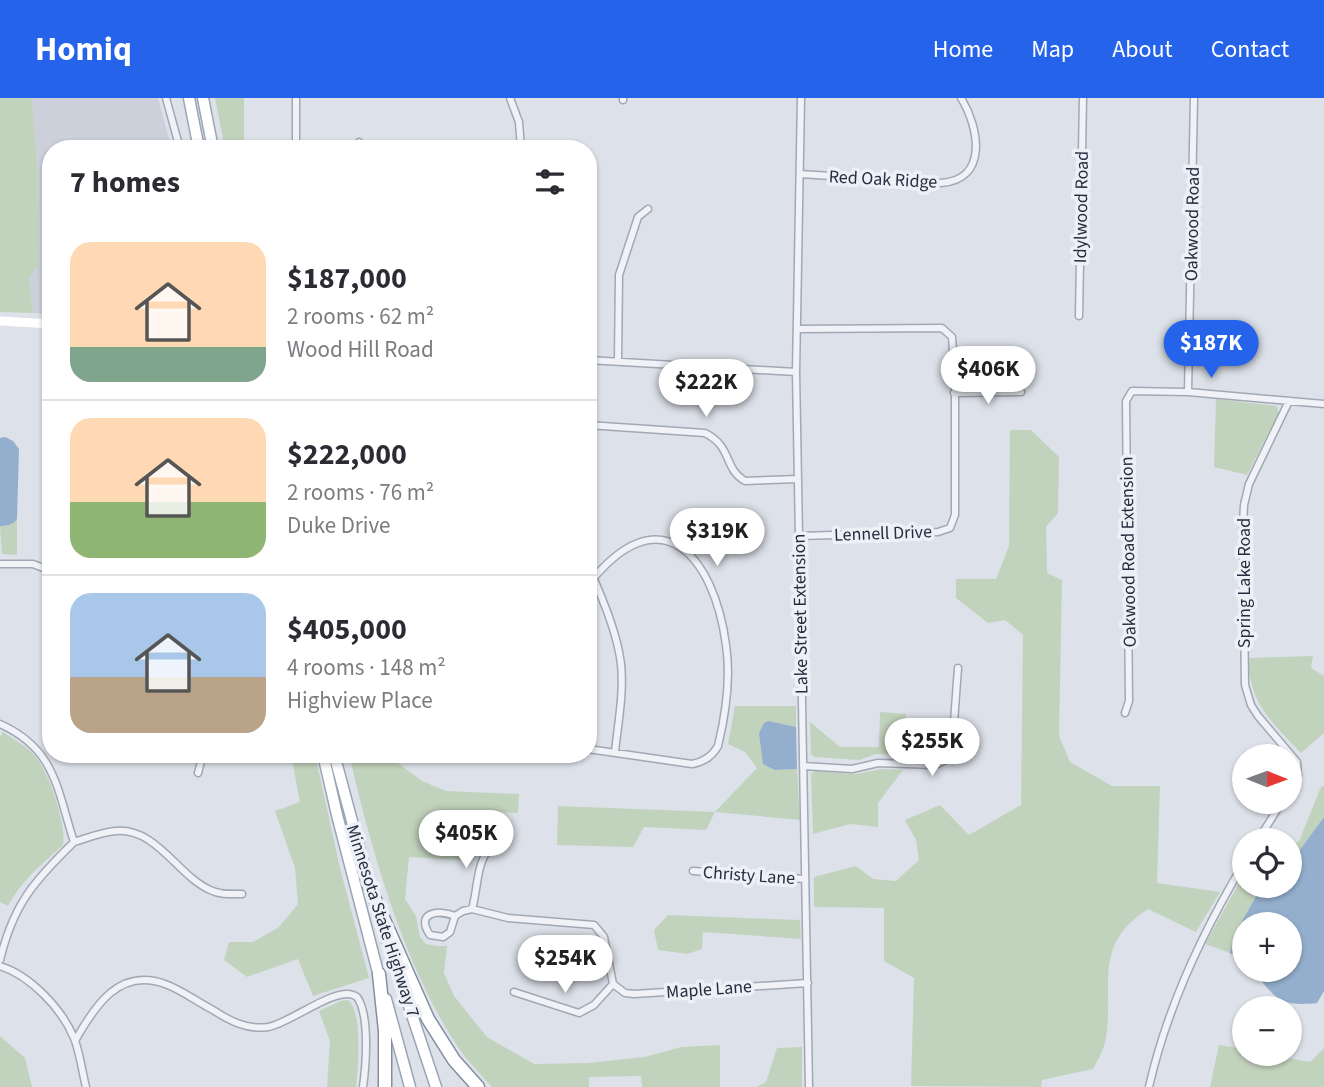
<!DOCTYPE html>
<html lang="en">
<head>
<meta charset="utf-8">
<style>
  :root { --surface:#fff; --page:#f7f7f7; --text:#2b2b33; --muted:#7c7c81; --line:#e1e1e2; --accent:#2563eb }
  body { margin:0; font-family:"Source Sans 3",sans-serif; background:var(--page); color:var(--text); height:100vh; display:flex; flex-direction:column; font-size:26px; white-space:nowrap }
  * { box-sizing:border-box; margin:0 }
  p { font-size:23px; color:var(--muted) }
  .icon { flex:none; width:38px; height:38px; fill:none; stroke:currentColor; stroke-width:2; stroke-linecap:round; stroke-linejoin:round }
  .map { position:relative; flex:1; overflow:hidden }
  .panel { position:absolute; left:42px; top:42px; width:555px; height:623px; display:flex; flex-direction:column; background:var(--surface); border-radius:28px; box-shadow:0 2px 5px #0004 }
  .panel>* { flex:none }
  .needle { width:46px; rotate:91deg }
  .buttons { position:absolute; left:1232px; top:646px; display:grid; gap:14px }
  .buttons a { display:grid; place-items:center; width:70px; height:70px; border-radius:50%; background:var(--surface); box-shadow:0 2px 5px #0004; font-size:35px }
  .price { position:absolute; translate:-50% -60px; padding:0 16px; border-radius:24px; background:#fff; color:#222; font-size:23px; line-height:46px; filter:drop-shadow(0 2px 4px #0008) }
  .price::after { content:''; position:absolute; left:50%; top:42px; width:21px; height:16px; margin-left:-10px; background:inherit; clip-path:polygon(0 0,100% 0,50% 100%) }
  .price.current { background:var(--accent); color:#fff }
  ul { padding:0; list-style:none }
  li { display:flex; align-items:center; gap:21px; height:175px; padding:0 28px }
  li+li { border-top:2px solid var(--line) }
  li span { display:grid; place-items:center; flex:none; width:196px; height:140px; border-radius:21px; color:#555 }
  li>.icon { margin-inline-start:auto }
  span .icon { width:84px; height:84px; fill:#fffc; stroke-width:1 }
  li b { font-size:30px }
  h2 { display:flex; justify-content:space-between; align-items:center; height:84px; padding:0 28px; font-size:30px }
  header { display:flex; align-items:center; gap:42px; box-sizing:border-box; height:98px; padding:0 35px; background:var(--accent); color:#fff }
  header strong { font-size:33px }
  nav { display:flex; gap:38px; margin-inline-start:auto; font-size:24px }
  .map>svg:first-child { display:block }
</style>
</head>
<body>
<header>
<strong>Homiq</strong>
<nav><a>Home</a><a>Map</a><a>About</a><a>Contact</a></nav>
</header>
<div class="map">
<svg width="1324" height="989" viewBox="0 0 1324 989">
  <rect width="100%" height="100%" fill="#dde1e9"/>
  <!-- built -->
  <path fill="#cbd0db" d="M32 0H158L172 51H51V216L33 215 29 179 39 168 37 62Z"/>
  <!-- green -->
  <path fill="#c2d3bd" d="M0 0H32L37 62 39 168 29 179 33 215 0 214Z
    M215 0H244V51H225Z
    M1216 301 1276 308 1278 311V317L1247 377 1214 369Z
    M1010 332H1031L1059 359 1058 415 1046 429 1047 475 1062 482 1059 638 1070 664 1112 688H1160L1157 785 1220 794 1196 834 1148 811C1092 847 1114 886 1106 940 1104 951 1098 962 1093 971L1042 982 1041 989 911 988 914 880 884 863V810L814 809V779L856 768 873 781 896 783 919 762 916 742 905 722 940 707 969 737 1021 707 1023 537 1005 522 988 525 956 500V481H996L1009 448Z
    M17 422V457L2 456 0 428 10 427Z
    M1313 558 1311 570 1324 578V635L1301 655C1270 622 1250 606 1248 560Z
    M735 608H796V629L769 623 763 666 773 672 797 671 800 722 715 714 706 732 644 729 633 749 557 747 558 708 715 714 757 670 745 654 728 646Z
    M880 614 906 616 904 657 876 656 859 662 814 659 811 656 810 624 840 649H879Z
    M3 634C15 642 30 650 38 662 50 678 67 729 63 747 42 766 21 783 8 808L0 804V639Z
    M291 656H315L340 770 369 880 313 898 298 861 247 879 224 862 229 844H253L279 829 298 806 295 770 275 713 300 704Z
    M349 656H386L422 683 446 693 519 696 518 715 465 713 462 762 409 759 405 801 416 818 420 839 426 846 436 848H447L444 875 454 898 487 939 534 966 587 965 645 959 681 949 720 947V989H642L641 978 589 979V989H492C479 974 464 960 454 943 403 864 370 748 349 656Z
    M882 671 903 672 878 705V729L850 726 813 736 811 676 815 673 857 676Z
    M1324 688V719L1299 753 1290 759V748L1299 743 1321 689Z
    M1244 776V788H1262L1235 835 1230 855 1205 846Z
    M668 817 800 822 801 841 703 834 702 851 687 856 658 852 654 832Z
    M348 902C363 913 358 971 356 989H327L330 943 319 913 341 903Z
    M0 938 25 960 32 989H0Z
    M1219 947 1244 951V956H1267L1310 964 1324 950V989H1210Z
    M802 949V989H757L766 984 777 950Z"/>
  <!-- water -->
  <path fill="#94aecd" d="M5 339 13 343 19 351 17 421C13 427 7 428 0 428V340Z
    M769 623 796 629 797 671 774 672 763 666 759 635 764 625Z
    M1324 719V893L1317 905C1279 909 1275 900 1253 872H1290V826H1244V863L1230 855 1235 835 1262 788H1290V759L1299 753Z"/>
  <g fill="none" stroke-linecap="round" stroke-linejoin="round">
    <defs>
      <path id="street" d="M166 0 180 51
        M510 0 519 24 521 51
        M801 0 796 274 809 989
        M623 2V0
        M296 51V0
        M358 51 359 44
        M800 76 941 85C989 82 979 29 961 0
        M1079 218 1083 0
        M797 231 942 230 952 239 955 283V417L950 430 938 434 799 438
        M588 262 796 274
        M618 262 619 177 638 119 648 111
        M1188 294 1194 0
        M954 295 1021 294
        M1289 303 1249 386 1244 407 1243 427 1245 587 1251 607 1258 618 1297 664 1298 677 1290 691
        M588 327 705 335C733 349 723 370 745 383L798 381
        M0 466H33L51 473
        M588 467C601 498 617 533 621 566 624 595 618 625 615 654
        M588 487C660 395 714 457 726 547 731 580 726 615 718 648 712 659 704 664 692 666L588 651
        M1125 615 1129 603 1126 303 1132 293 1188 294 1324 306
        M0 626C56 651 57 692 74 744 34 783 13 807 0 862
        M803 668 852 671 878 665 935 667 946 662 952 651 958 570
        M198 675 203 656
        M1258 742 1282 704
        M74 744C87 740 102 734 116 733 157 730 177 777 210 792 220 797 231 796 242 796
        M693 773 805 781
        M472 811C478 791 476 765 490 750
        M455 818C437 811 415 815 430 837L443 839 450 834 455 818 463 813 472 811 508 820 594 827 604 839 613 886
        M0 868C30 877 62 911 74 940 80 955 82 973 86 989
        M613 886 625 895 634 896 808 885
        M514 894 579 915 594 907 613 886
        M75 943C94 909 119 869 165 886 182 892 197 904 213 912 230 923 247 932 268 929 292 925 338 885 357 899 370 917 366 967 363 989
        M1149 989C1167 909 1202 835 1244 765"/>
      <path id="primary" d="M189 0 199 51
        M203 0 213 51
        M323 656 337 717 380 882
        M334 656 371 794
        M385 836 436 989
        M386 901 410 989"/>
      <path id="highway" d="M369 788 428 921 454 962 478 989
        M379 876 385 933V989"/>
    </defs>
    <!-- street casing -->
    <use href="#street" stroke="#a2a8b3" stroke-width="9"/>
    <!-- primary casing -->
    <use href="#primary" stroke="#9ba5b5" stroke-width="13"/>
    <!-- highway casing -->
    <use href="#highway" stroke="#838ea1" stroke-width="15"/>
    <!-- street -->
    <use href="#street" stroke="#f0f2f7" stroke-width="6"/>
    <!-- secondary -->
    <path stroke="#fff" stroke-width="9" d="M0 223 51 226"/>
    <!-- primary -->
    <use href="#primary" stroke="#fff" stroke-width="10"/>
    <!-- highway -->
    <use href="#highway" stroke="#fff" stroke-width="12"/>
  </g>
  <g text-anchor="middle" stroke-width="7" stroke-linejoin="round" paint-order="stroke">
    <!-- street labels -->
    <g font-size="18" fill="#252e41" stroke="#edf0f6">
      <text transform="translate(883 81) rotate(3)" y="6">Red Oak Ridge</text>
      <text transform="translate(1081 109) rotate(-89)" y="6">Idylwood Road</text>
      <text transform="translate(1192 126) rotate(-89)" y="6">Oakwood Road</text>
      <text transform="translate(883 435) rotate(-2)" y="6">Lennell Drive</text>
      <text transform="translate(1128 454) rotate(-91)" y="6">Oakwood Road Extension</text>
      <text transform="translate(1244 485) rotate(-90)" y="6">Spring Lake Road</text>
      <text transform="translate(800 516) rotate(-91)" y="6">Lake Street Extension</text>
      <text transform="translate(749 777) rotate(4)" y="6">Christy Lane</text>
      <text transform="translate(383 823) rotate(72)" y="6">Minnesota State Highway 7</text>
      <text transform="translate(709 891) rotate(-4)" y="6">Maple Lane</text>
    </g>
  </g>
</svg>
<div class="buttons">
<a><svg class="needle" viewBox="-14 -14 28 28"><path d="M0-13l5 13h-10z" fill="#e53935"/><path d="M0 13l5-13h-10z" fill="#7c7c81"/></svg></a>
<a><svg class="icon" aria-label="locate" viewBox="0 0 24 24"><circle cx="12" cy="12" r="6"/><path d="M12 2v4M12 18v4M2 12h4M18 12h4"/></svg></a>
<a>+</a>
<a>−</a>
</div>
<b class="price current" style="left:1211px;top:282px">$187K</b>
<b class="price" style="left:988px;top:308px">$406K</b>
<b class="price" style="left:706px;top:321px">$222K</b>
<b class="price" style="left:717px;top:470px">$319K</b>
<b class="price" style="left:932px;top:680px">$255K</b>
<b class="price" style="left:466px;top:772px">$405K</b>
<b class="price" style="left:565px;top:897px">$254K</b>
<section class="panel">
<h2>7 homes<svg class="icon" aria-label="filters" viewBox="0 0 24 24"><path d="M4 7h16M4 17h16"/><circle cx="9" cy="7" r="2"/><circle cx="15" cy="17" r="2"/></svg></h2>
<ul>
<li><span style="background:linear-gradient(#ffd9b3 75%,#7fa58c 0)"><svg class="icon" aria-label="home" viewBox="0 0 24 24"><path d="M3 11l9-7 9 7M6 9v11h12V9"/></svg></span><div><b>$187,000</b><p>2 rooms · 62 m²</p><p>Wood Hill Road</p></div></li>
<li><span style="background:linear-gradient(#ffd9b3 60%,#8fb573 0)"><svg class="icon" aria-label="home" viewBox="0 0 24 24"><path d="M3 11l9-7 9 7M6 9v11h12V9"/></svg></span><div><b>$222,000</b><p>2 rooms · 76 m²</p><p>Duke Drive</p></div></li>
<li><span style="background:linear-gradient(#a9c7e8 60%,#b9a48a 0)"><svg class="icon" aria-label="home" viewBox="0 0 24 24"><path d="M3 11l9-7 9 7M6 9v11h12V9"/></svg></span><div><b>$405,000</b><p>4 rooms · 148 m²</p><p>Highview Place</p></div></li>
</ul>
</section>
</div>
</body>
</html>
